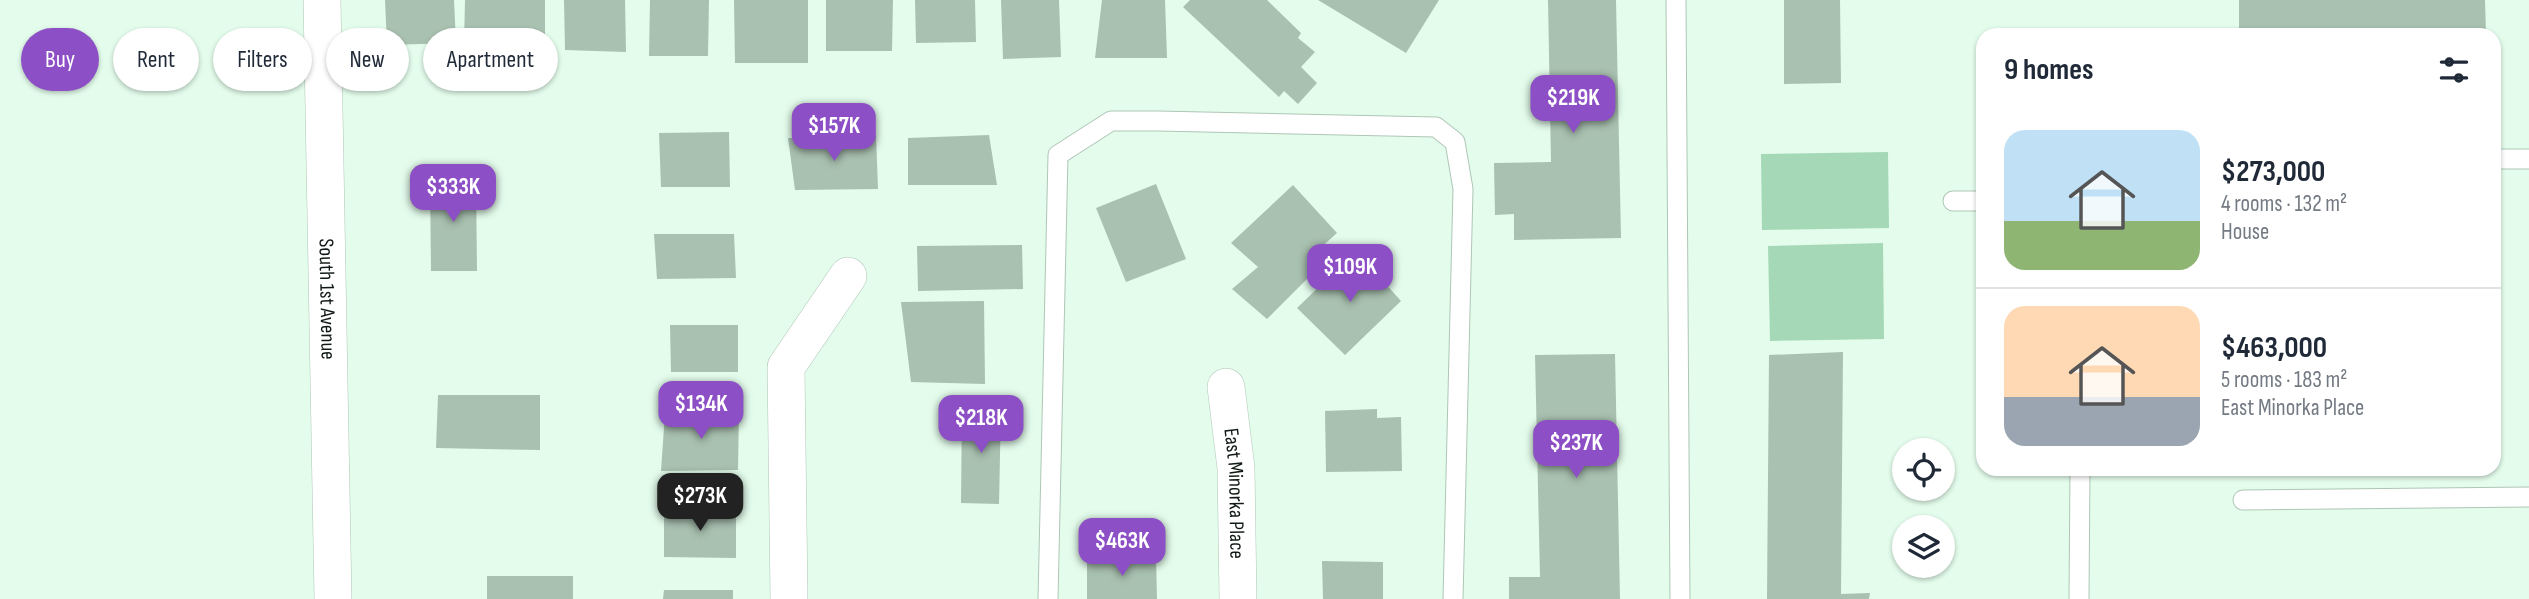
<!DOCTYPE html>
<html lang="en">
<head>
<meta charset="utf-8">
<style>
  :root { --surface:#fff; --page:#f2f2f3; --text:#1f2937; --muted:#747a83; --line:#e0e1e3; --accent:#8d4fc5 }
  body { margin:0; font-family:"Sofia Sans Condensed",sans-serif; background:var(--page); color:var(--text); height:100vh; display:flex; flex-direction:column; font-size:26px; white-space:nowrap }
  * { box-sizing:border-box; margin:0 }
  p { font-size:23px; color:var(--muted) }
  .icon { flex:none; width:38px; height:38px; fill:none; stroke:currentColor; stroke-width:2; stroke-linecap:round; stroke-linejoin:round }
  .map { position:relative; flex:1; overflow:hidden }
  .sheet { position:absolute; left:1976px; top:28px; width:525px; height:448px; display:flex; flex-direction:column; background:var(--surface); border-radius:21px; box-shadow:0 2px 5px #0004 }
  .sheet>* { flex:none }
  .top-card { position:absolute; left:21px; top:28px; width:665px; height:63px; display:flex; gap:14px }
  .tools { position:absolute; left:1892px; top:438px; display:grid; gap:14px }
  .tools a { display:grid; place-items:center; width:63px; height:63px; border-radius:50%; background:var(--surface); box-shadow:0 2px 5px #0004; font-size:35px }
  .price { position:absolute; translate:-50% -60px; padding:0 16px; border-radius:14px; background:var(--accent); color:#fff; font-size:23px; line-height:46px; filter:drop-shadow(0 2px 4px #0008) }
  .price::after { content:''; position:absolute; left:50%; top:42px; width:21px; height:16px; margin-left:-10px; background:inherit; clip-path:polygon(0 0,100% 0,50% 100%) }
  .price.on { background:#222; color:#fff }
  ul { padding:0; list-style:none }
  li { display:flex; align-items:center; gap:21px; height:175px; padding:0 28px }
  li+li { border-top:2px solid var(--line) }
  li span { display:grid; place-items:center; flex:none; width:196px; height:140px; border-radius:21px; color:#555 }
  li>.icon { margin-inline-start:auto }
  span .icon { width:84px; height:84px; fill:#fffc; stroke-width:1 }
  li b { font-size:30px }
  h2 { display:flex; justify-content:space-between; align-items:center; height:84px; padding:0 28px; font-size:30px }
  .chip { padding:0 24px; border-radius:32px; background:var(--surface); box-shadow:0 2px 5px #0004; font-size:24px; line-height:63px }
  .chip.on { background:var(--accent); color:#fff }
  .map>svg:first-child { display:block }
</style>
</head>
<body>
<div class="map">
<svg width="2529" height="599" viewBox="0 0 2529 599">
  <rect width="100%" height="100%" fill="#e3fceb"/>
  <!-- green -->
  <path fill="#a5d8b7" d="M1888 152 1889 228 1762 230 1761 154Z
    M1883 243 1884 339 1770 341 1768 246Z"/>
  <!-- building -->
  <path fill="#a9c1b0" d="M385 0H454L456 43 387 45Z
    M465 0H545V45H464Z
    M564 0H625L626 52 565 50Z
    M650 0H709L708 56H649Z
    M734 0H808V63H735Z
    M826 0H893L892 51H826Z
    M915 0H975L976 42 916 43Z
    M1001 0H1059L1061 57 1003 59Z
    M1102 0H1165L1167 58H1095Z
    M1190 0H1267L1301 33 1298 38 1315 52 1301 67 1317 83 1298 104 1284 91 1279 97 1183 7Z
    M1318 0H1439L1406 53Z
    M1548 0H1616L1621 238 1514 240V214L1495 215 1494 163 1551 162Z
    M1784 0H1840L1841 83 1784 84Z
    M2239 0H2485L2486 35H2239Z
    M729 132 730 187H661L659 133Z
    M876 135 878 189 795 190 788 138Z
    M989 135 997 185H908V138Z
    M430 178H476L477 271H431Z
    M1156 184 1186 259 1126 282 1096 208Z
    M1293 185 1337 233 1309 258 1319 267 1267 319 1232 289 1258 267 1231 243Z
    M654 234H734L736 278 657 279Z
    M1022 245 1023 289 918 291 917 246Z
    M1356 251 1401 301 1345 355 1297 308Z
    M984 301 985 384 911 382 901 302Z
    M670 325H738V372H671Z
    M1843 352 1841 594 1870 593 1869 599H1767L1769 355Z
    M1615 354 1620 599H1509V577H1540L1535 355Z
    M438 395H540V450L436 448Z
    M962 405 1001 407 999 504 961 503Z
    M1377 409V418L1401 417 1402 471 1326 472 1325 411Z
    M739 411 738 470 661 471 665 413Z
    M664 508H736V558L664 557Z
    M1087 556H1156L1157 599H1087Z
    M1322 561 1383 562V599H1323Z
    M487 576H573V599H487Z
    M664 590H733V599H663Z"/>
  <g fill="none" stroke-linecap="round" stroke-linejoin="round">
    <defs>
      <path id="service" d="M1676 0 1680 599
        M2494 159H2529
        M1953 201H1983
        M2243 500 2529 497
        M1048 599 1058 155 1111 121H1158L1436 127 1455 142 1463 189 1453 599
        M2079 599 2080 469"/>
      <g id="minor">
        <path id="s1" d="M322 0 333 599"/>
        <path id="s2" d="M1226 387 1236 468 1238 599"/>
        <path d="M789 599 786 367 848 276"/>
      </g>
    </defs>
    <!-- service casing -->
    <use href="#service" stroke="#afc6b6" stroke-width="21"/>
    <!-- minor casing -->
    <use href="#minor" stroke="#afc6b6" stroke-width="38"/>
    <!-- service -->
    <use href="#service" stroke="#fff" stroke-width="19"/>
    <!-- minor -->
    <use href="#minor" stroke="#fff" stroke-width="37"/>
  </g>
  <g text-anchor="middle" stroke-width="7" stroke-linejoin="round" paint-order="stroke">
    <!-- street labels -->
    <g font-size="21" fill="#121a15" stroke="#fff">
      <text dy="7" stroke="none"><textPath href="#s1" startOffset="299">South 1st Avenue</textPath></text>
      <text dy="7" stroke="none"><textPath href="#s2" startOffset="107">East Minorka Place</textPath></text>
    </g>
  </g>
</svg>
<div class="tools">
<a><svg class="icon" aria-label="locate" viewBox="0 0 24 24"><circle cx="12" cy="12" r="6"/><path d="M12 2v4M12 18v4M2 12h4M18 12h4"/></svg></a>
<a><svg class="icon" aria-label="layers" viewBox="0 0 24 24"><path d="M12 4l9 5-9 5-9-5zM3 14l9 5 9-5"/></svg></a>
</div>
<b class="price" style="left:1573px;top:135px">$219K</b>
<b class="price" style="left:834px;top:163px">$157K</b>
<b class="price" style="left:453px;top:224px">$333K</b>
<b class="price" style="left:1350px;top:304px">$109K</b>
<b class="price" style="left:701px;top:441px">$134K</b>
<b class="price" style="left:981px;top:455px">$218K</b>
<b class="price" style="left:1576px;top:480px">$237K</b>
<b class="price on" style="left:700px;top:533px">$273K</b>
<b class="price" style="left:1122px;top:578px">$463K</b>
<div class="top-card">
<a class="chip on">Buy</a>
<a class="chip">Rent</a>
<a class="chip">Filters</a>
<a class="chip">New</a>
<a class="chip">Apartment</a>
</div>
<section class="sheet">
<h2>9 homes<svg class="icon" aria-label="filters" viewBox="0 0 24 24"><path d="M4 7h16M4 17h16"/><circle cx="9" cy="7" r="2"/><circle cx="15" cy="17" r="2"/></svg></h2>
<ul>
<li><span style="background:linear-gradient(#bfe0f5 65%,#8fb573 0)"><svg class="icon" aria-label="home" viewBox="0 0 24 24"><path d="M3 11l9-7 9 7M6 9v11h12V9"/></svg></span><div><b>$273,000</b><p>4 rooms · 132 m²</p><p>House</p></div></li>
<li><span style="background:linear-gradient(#ffd9b3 65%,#9aa5b1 0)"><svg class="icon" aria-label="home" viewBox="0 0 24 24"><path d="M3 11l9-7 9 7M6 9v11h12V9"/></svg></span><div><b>$463,000</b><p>5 rooms · 183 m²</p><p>East Minorka Place</p></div></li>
</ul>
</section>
</div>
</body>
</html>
